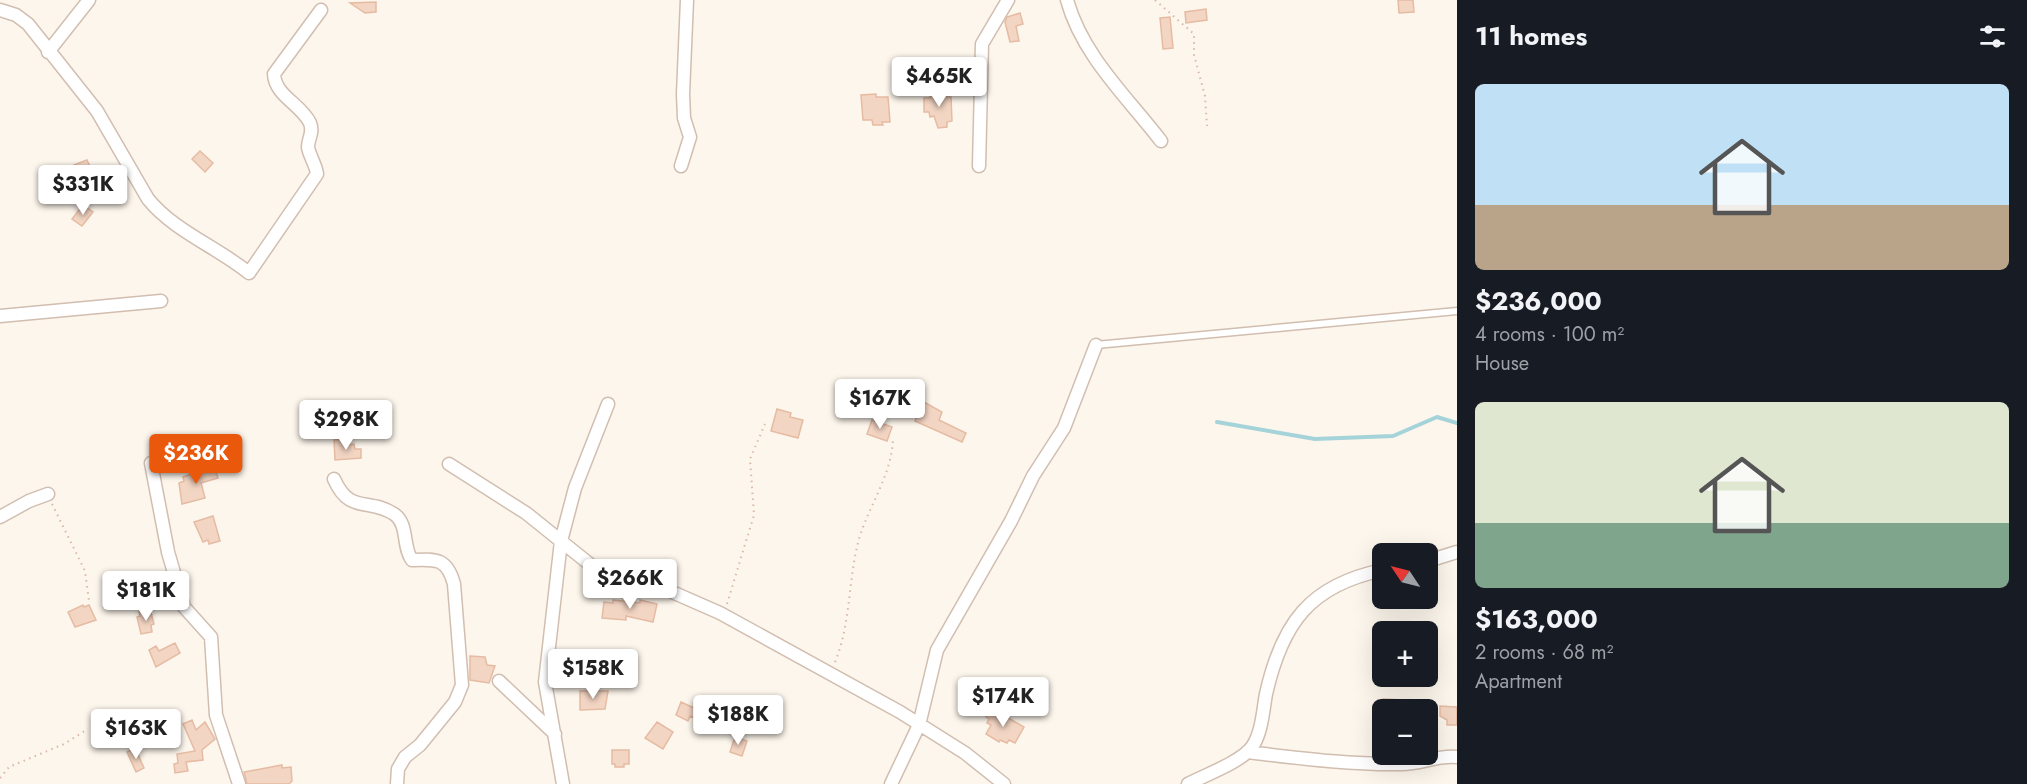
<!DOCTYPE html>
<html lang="en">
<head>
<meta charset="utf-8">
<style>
  :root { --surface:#171b24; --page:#20242c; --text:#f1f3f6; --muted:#9ea1a6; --accent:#ea580c }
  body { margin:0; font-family:Jost,sans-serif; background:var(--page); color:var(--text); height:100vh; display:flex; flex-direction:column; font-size:22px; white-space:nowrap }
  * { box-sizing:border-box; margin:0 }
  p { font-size:20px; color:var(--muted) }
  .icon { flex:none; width:33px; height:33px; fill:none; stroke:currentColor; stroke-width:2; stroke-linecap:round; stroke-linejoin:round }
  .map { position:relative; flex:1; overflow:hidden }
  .side { display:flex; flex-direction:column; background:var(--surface); width:570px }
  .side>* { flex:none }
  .needle { width:39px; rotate:305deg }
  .tools { position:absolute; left:1372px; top:543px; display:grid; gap:12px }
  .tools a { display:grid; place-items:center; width:66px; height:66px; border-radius:9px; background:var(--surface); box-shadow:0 6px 24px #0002; font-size:30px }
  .price { position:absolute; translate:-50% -51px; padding:0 14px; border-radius:6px; background:#fff; color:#222; font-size:20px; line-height:39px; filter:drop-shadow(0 2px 3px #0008) }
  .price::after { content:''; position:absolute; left:50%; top:36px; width:18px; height:14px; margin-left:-9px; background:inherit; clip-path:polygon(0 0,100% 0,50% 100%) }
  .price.on { background:var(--accent); color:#fff }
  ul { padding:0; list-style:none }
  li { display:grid; align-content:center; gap:12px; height:318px; padding:0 18px }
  li span { display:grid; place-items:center; height:186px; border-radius:9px; color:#555 }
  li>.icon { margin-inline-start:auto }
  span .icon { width:108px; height:108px; fill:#fffc; stroke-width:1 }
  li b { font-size:26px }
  h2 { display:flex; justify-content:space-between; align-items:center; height:72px; padding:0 18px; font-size:26px }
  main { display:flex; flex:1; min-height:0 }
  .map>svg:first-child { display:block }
</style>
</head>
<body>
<main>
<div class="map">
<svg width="1457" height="784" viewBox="0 0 1457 784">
  <rect width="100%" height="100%" fill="#fdf6ec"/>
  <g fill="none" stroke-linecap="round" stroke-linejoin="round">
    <!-- stream -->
    <path stroke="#a5d3da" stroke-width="4" d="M1217 422 1315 439 1393 436 1437 417 1457 423"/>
  </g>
  <!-- building -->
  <path fill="#f3d5c3" stroke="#e6bba3" stroke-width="1.5" d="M1398 0H1413L1414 12 1399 13Z
    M376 2V12L365 13 350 3Z
    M1206 9 1207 20 1186 23 1185 12Z
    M1020 13 1023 24 1016 26 1019 41 1010 42 1005 22 1007 17Z
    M1170 17 1173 48 1163 49 1160 18Z
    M946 91 947 97H951L952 121 947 122V127L938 128 934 116 930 117 929 112H924V98H930V92Z
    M876 94V97H888L890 122H882L883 125H873L872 120H863L861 95Z
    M200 151 213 163 205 172 192 159Z
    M87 160 93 173 101 169 106 186 90 194 74 165Z
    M83 205 93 212 82 226 72 219Z
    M922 401 942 412 939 420 966 433 962 442 915 421Z
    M777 409 791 413 790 417 803 420 798 438 771 431Z
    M872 420 892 427 887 441 867 434Z
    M347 439V445L354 444 355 449H361V458L335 460 334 440Z
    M214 466 218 478 201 483 205 498 182 504 179 483 184 481 183 477Z
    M213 516 220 541 209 544 208 540 203 542 194 522Z
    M613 600 640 603V600L657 604 653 622 626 616V620L602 618 604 602 613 603Z
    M83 605 84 607 89 605 96 620 75 627 68 612Z
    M150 609 154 624 151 625 152 632 141 634 137 617 140 616 139 612Z
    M175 643 180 653 156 667 149 650 156 646 159 651Z
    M470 656 485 657 487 665 495 666 489 683 470 680Z
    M580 691H608L605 709 580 710Z
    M1383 699 1408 700V710H1383Z
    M681 702 701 711 697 719 690 716 688 721 676 715Z
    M1440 706 1457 707V725H1447V720L1440 716Z
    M991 708 1024 727 1015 743 1009 740 1007 743 1000 740 999 742 986 734 991 725 987 723 989 719 986 717Z
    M192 720 196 730 205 722 215 739 202 750 203 760 186 762 188 771 175 773 174 764 178 763 177 754 195 751 183 724Z
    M657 722 673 732 663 749 645 738Z
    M735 737 747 741 742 756 730 752Z
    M135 748 144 768 136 772 127 752Z
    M612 750H629V764H624V767H615V764H612Z
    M282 765V768L291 767 292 781 289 784H247L244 772Z"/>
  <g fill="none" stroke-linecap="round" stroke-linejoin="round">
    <defs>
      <path id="lane" d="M1096 345 1457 311"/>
      <path id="street" d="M1067 0C1082 55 1127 97 1161 141
        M0 10 16 15 28 24 97 111 148 199C174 231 217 247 249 273L317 174C316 165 309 155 308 147 308 138 314 133 310 123 301 104 275 96 274 74L321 10
        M48 52 89 0
        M681 166 690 137 684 118 683 94 687 0
        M979 166 982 44 1008 0
        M0 316 161 301
        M151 463 168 552 184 607 211 637 216 715 239 784
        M449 464 526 513 592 566 631 574 720 613 900 712 965 753 1004 784
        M334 479C350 515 368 497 394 514 409 524 402 547 412 560 436 559 447 558 454 584L462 685 455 702 420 745 405 757 398 769 397 784
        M0 517 29 501 48 494
        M1428 561 1457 552
        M499 681 555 734
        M1247 752C1298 758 1350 765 1402 764 1421 764 1437 755 1457 757
        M563 784 545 682 561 541 575 488 608 404
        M891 784 919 725 937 650 1011 521 1033 476 1064 428 1096 345
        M1188 784C1205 775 1241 762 1252 747 1262 733 1263 710 1266 694 1282 623 1310 585 1383 570"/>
    </defs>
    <!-- lane casing -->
    <use href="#lane" stroke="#d1beb0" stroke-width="9"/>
    <!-- street casing -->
    <use href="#street" stroke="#d1beb0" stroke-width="15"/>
    <!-- path -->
    <path stroke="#d9b8a5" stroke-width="2" stroke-dasharray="1.5 4.5" stroke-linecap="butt" d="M1155 0 1194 34V55L1205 96 1207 126
      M52 504 85 571 89 601
      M727 604 754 515 750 459 765 424
      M835 662C851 624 848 579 859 539 869 505 892 475 893 438
      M0 778 9 767 64 744 88 729"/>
    <!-- lane -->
    <use href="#lane" stroke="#fff" stroke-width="6"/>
    <!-- street -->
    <use href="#street" stroke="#fff" stroke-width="12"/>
  </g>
</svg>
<div class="tools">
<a><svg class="needle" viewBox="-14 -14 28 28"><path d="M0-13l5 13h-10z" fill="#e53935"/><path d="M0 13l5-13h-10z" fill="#9ea1a6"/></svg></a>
<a>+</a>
<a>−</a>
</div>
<b class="price" style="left:939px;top:108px">$465K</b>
<b class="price" style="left:83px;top:216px">$331K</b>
<b class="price" style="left:880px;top:430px">$167K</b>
<b class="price" style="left:346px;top:451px">$298K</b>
<b class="price on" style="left:196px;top:485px">$236K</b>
<b class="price" style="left:630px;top:610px">$266K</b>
<b class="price" style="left:146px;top:622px">$181K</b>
<b class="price" style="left:593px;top:700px">$158K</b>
<b class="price" style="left:1003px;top:728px">$174K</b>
<b class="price" style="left:738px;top:746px">$188K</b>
<b class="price" style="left:136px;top:760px">$163K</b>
</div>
<section class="side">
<h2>11 homes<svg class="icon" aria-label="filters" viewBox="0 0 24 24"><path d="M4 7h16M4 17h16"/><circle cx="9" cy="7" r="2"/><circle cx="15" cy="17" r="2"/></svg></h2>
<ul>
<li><span style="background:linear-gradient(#bfe0f5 65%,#b9a48a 0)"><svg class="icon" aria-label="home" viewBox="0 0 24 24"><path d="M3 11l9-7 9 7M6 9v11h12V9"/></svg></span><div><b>$236,000</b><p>4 rooms · 100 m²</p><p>House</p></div></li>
<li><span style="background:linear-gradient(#dfe7d0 65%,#7fa58c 0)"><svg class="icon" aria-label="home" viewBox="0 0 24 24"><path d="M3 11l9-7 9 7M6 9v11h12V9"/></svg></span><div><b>$163,000</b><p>2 rooms · 68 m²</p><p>Apartment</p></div></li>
</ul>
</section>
</main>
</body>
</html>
